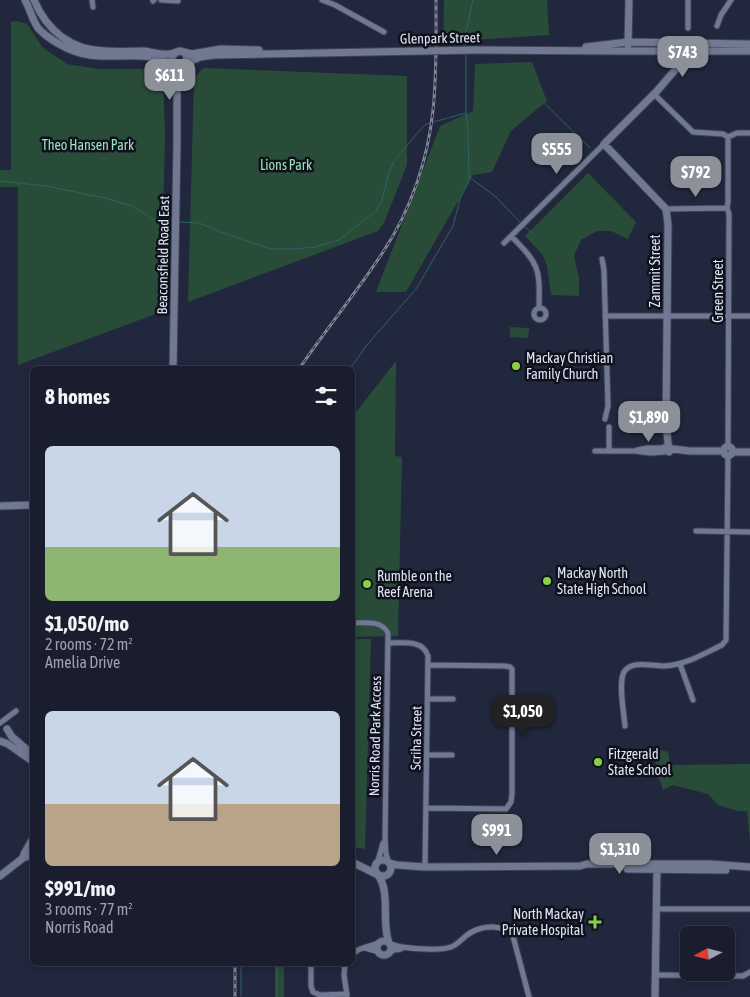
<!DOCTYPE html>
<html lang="en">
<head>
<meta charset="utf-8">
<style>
  :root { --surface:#191d2e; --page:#262a3a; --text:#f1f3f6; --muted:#9fa2aa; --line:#373b4a; --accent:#8c9099 }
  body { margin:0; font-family:"Asap Condensed",sans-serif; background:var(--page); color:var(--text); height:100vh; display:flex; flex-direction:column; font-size:19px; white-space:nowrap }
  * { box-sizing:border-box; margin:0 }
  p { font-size:16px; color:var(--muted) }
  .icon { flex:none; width:28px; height:28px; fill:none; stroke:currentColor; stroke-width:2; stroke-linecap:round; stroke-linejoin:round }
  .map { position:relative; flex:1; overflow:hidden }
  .side { position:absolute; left:30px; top:366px; width:325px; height:600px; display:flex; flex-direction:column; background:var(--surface); border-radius:8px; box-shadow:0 2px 8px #0003,0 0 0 1px var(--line) }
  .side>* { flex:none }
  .needle { width:32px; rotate:263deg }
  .buttons { position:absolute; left:680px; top:926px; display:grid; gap:10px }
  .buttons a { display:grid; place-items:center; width:55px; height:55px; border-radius:8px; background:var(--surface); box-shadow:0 2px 8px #0003,0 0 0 1px var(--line); font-size:25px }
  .price { position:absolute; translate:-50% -42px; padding:0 11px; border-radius:10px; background:var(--accent); color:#fff; font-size:16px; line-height:32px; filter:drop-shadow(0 1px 2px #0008) }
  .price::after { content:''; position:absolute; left:50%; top:30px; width:15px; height:11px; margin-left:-8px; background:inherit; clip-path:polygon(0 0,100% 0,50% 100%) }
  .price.on { background:#222; color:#fff }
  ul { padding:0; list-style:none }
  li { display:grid; align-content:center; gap:10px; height:265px; padding:0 15px }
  li span { display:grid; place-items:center; height:155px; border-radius:8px; color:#555 }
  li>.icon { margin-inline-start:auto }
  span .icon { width:90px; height:90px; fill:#fffc; stroke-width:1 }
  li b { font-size:21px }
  h2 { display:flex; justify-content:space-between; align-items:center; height:60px; padding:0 15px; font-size:21px }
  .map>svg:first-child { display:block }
</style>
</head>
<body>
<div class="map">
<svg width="750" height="997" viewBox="0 0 750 997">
  <rect width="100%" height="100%" fill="#21273d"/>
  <!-- green -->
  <path fill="#294c38" d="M444 0H547L549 35 443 42Z
    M16 21 27 24 43 48 67 64 100 69H152L163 77 165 136 161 312 18 365V187H0V170H11V22Z
    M532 62 547 101 511 131 492 172 473 175 406 292H376L440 126 473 111 475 64Z
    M203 68 407 76V165L384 223 378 231 188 302 194 79Z
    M588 173 636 222 628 239 611 231H597L581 240 574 256 579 278V296L551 295 547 266 542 254 525 236Z
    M510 327 529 328 528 338 510 337Z
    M396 361 395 456 402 457 398 636 353 637V416Z
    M353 639H371L365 849 353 847Z
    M654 748 668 752 670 765 750 764V842L747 811H738L718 805 708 794 700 792 673 785 663 790 658 776Z
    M275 964H284V997H275Z"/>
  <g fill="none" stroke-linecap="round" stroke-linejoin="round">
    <!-- stream -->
    <path stroke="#2a6465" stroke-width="1" d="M465 48V36L473 0
      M545 104 590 148
      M469 177 496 197 522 224
      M0 181 46 186 105 198 132 206 156 221 172 222
      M178 222 199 223 221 232 271 249H294L315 247 339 240 376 211 382 200 388 176 394 161 421 129 426 124 466 113
      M525 227 532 233
      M350 369 366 346 416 289 453 226 460 199 469 181 468 128 466 113V54
      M277 964V997
      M241 996V964"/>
    <defs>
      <path id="street" d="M92 0 93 7
        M161 0 178 1
        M322 0 335 5 384 32
        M153 1 154 0
        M717 26 721 15 731 0
        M688 28V0
        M654 94 693 132 723 134 728 137 737 133H750
        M728 137V202L727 208 729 214 728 447
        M666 209 727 208
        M511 236C539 264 540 268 539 307
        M504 243 604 144
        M602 259 604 270 608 406 605 419
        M534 314a6 6 0 1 1 12 0a6 6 0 1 1-12 0Z
        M605 316H750
        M637 450 647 448H663
        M595 451H634L651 453 664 452
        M609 451V427
        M696 531 750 532
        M352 623C365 623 382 620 388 633L385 838 386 854 389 863
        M388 643C402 643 423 639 428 656L425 867
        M680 664 693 700
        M428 699H453
        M0 723 16 711
        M625 726C624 713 618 683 624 672 631 660 652 666 664 666 686 665 703 654 722 645L726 640 728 456
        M427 755H452
        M426 808 506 809 511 802 512 794V669L510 667 505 666 428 665
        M378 861 383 843
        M657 909H750
        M389 943C399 949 440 951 451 947 459 944 463 937 470 933 483 925 503 924 513 936L529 997
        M365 948 379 952
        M389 953 394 950 401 949
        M352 954 360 949 379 943
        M311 964V986L313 992 320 995 347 994
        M345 964 344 975 347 995
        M656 975 743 976 750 972"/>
      <path id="secondary" d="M25 0C30 9 32 19 38 28 44 35 52 40 59 44 93 64 117 52 152 57 164 59 179 71 187 62L186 54 181 51 176 52 172 57 173 63
        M34 0C47 31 71 50 105 51 118 52 131 51 144 51 155 52 164 57 174 53
        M628 45 629 0
        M586 47 628 42 750 44
        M476 50 615 51H750
        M184 52 192 54 221 49 259 50
        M186 63 200 57 214 55 423 51
        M181 87 185 64
        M173 369 177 143V82L174 64
        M723.5 451a4.5 4.5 0 1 1 9 0a4.5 4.5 0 1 1-9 0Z
        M664 448 690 451H724
        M669 452 666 424 668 224 666 209 604 144 657 91 675 70 682 58 685 43
        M733 452H750
        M0 506 32 505
        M7 729 12 737 32 754
        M0 741 8 744 32 761
        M23 858 26 857 32 849
        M375 868a8 8 0 1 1 16 0a8 8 0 1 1-16 0Z
        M354 863 376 874
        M389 863 397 865 425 867 580 866 587 864H711L750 867
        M627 869 726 870
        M378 875C391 892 381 923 389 943
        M0 876 23 858 24 854 32 840
        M377 948a7 7 0 1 1 14 0a7 7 0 1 1-14 0Z
        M655 997 657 867"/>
    </defs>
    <!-- street casing -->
    <use href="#street" stroke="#3e4355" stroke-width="7"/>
    <!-- secondary casing -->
    <use href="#secondary" stroke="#3e4355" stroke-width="9"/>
    <!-- street -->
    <use href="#street" stroke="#707892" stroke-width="5"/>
    <!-- secondary -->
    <use href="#secondary" stroke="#707892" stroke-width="7"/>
    <defs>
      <path id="rail" d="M299 369C326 329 357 292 383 252 411 210 428 159 433 110 437 74 436 36 436 0
        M235 964V997"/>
    </defs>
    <!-- rail casing -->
    <use href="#rail" stroke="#7e8496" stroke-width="3"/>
    <!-- rail -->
    <use href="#rail" stroke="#0e111b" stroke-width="1" stroke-dasharray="4" stroke-linecap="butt"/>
    <defs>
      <path id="secondary-bridge" d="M423 51 476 50"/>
    </defs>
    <!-- secondary-bridge casing -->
    <use href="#secondary-bridge" stroke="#3e4355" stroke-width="9" stroke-linecap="butt"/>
    <!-- secondary-bridge -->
    <use href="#secondary-bridge" stroke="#707892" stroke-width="7"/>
  </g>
  <!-- markers -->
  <g fill="#88cf4a" stroke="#0e111b" stroke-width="2">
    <circle cx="516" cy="366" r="5"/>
    <circle cx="547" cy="581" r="5"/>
    <circle cx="367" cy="584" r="5"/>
    <circle cx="598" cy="762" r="5"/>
    <path d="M592.5 914.5h5v5h5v5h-5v5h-5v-5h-5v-5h5z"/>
  </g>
  <g text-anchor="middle" stroke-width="5" stroke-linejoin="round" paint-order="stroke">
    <!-- street labels -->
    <g font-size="14" fill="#dfe4f3" stroke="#0e111b">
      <text transform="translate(440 38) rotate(-1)" y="5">Glenpark Street</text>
      <text transform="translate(163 255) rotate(-89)" y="5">Beaconsfield Road East</text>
      <text transform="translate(655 271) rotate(-90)" y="5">Zammit Street</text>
      <text transform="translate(718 291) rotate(-90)" y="5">Green Street</text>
      <text transform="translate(375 736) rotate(-89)" y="5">Norris Road Park Access</text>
      <text transform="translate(416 738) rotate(-89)" y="5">Scriha Street</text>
    </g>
    <!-- park labels -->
    <g font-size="14" fill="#9be1b8" stroke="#0e111b">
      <text x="88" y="150">Theo Hansen Park</text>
      <text x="286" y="170">Lions Park</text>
    </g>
    <!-- poi labels -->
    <g font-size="14" fill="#dfe4f3" stroke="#0e111b" text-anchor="start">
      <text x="526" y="363">Mackay Christian<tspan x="526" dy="16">Family Church</tspan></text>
      <text x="557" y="578">Mackay North<tspan x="557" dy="16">State High School</tspan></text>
      <text x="377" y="581">Rumble on the<tspan x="377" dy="16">Reef Arena</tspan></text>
      <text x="608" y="759">Fitzgerald<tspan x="608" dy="16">State School</tspan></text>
      <text x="584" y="919" text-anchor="end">North Mackay<tspan x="584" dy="16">Private Hospital</tspan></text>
    </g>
  </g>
</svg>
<div class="buttons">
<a><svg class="needle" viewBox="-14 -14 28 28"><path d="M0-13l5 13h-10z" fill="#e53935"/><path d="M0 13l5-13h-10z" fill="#9fa2aa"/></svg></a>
</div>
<b class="price" style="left:683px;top:78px">$743</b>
<b class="price" style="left:170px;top:101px">$611</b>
<b class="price" style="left:557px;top:175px">$555</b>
<b class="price" style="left:696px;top:198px">$792</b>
<b class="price" style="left:649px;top:443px">$1,890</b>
<b class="price on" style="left:523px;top:737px">$1,050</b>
<b class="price" style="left:497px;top:856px">$991</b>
<b class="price" style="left:620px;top:875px">$1,310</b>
<section class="side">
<h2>8 homes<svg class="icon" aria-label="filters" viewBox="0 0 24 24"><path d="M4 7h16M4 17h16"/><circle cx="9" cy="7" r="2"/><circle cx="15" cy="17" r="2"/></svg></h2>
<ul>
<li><span style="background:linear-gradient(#c9d6e8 65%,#8fb573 0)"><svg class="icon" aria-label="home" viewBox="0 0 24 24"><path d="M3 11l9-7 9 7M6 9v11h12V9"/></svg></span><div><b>$1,050/mo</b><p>2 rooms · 72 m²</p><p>Amelia Drive</p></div></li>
<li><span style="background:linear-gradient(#c9d6e8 60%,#b9a48a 0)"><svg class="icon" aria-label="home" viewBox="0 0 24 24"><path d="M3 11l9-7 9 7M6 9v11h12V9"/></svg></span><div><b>$991/mo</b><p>3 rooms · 77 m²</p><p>Norris Road</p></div></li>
</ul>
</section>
</div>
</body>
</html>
